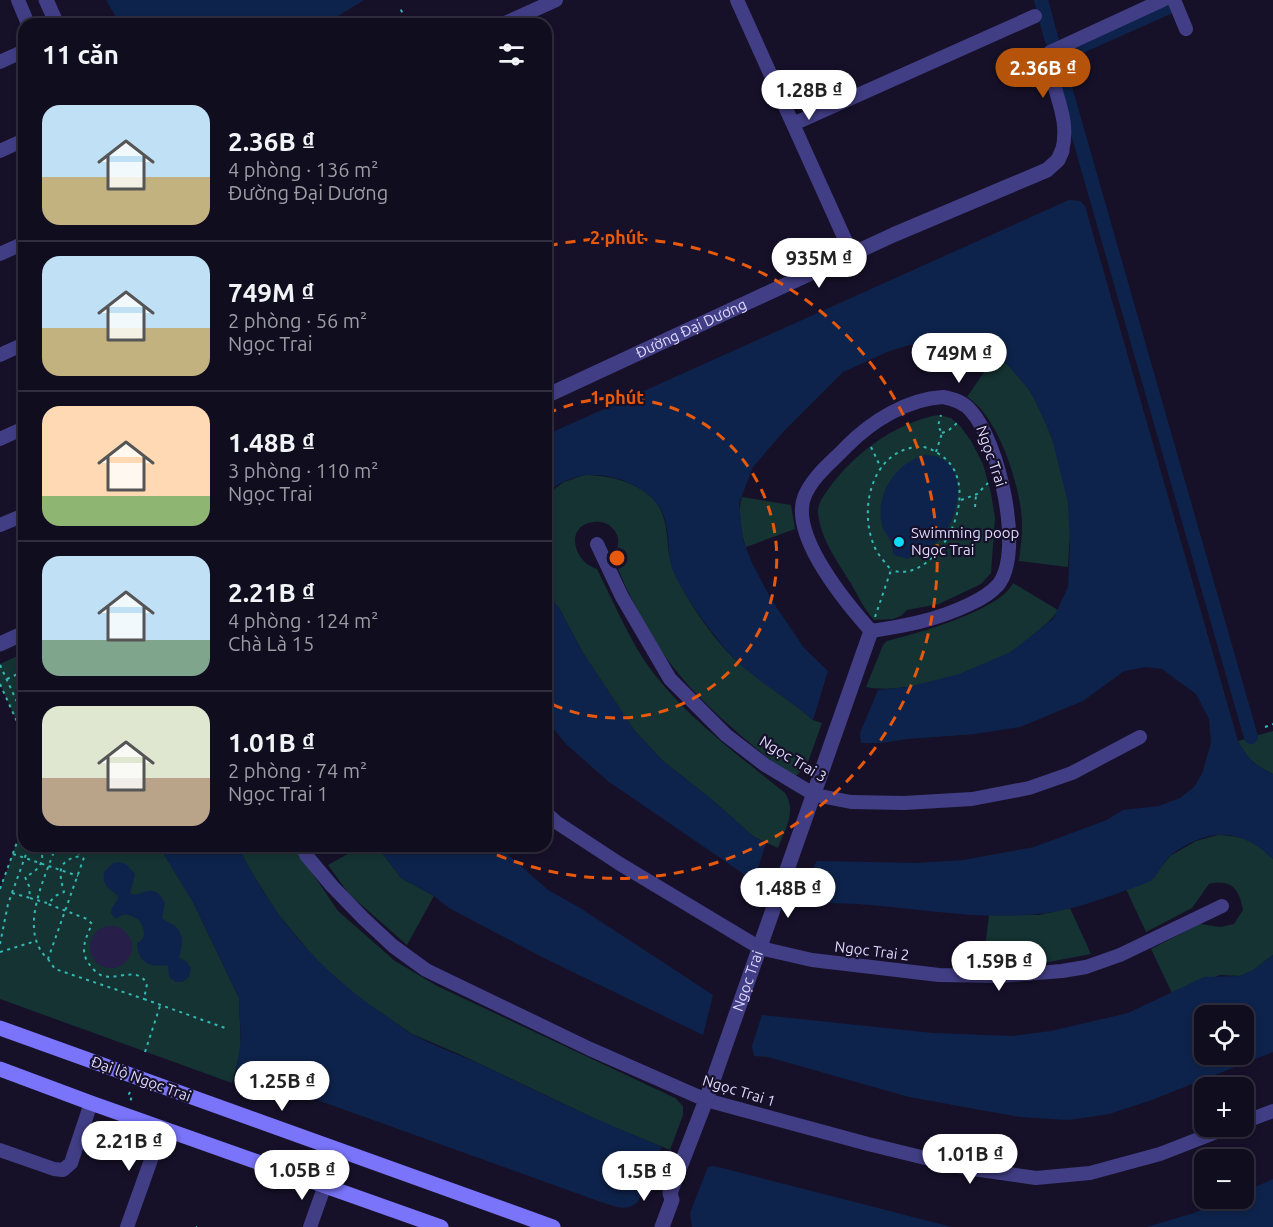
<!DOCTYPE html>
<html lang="vi">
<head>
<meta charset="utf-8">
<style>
  :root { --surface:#100d1f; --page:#191628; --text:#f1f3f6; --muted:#9c9ca4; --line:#302d3d; --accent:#b45309 }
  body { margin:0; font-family:Ubuntu,sans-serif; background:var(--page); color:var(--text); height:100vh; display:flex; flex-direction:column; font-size:22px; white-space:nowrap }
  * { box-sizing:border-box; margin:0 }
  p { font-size:20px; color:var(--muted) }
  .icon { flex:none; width:33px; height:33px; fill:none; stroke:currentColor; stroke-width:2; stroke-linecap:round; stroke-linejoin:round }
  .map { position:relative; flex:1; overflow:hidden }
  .drawer { position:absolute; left:18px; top:18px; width:534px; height:834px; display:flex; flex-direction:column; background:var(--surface); border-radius:18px; box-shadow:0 3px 9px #0003,0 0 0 2px var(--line) }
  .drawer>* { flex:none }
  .tools { position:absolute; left:1194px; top:1005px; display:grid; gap:12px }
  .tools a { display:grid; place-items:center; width:60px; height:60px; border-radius:12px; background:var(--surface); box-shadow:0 3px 9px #0003,0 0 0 2px var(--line); font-size:30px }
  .price { position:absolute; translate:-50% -51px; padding:0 14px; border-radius:21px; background:#fff; color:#222; font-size:20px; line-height:39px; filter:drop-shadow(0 2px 3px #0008) }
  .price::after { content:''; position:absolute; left:50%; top:36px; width:18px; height:14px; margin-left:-9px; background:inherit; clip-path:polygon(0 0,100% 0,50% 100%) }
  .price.selected { background:var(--accent); color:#fff }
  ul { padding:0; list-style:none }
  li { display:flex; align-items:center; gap:18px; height:150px; padding:0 24px }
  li+li { border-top:2px solid var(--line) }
  li span { display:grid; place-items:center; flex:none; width:168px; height:120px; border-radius:18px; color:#555 }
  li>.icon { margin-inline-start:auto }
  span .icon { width:72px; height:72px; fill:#fffc; stroke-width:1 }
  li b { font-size:26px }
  h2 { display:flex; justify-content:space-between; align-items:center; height:72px; padding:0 24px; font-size:26px }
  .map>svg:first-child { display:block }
</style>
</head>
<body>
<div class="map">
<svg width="1273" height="1227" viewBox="0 0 1273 1227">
  <rect width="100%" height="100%" fill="#161129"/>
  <!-- green -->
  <path fill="#143332" d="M995 356C1039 379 1060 456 1068 502 1072 523 1069 546 1068 567L1019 561C1020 550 1022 539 1022 528 1023 492 999 416 967 397Z
    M938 415 951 418 961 427 971 441 983 464 991 493 995 518 991 573 981 584 939 604 907 610 901 616 893 619 874 620C863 608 858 595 850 582 837 561 819 536 818 511 818 503 823 497 827 491 852 455 894 423 938 415Z
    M584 475C607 475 635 481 652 498 673 519 663 547 674 571 685 598 715 642 737 661 761 682 789 699 813 720L822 723 807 765 797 775H789C735 731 678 687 645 624 638 611 618 574 616 561 614 550 625 539 611 527 608 523 600 521 594 522 564 525 573 562 597 569 612 599 626 632 644 660 679 712 737 754 785 793 797 812 785 829 778 848L754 837 710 798 663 761 634 730 583 653 559 608 546 594V495L564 482Z
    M742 497 791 505 795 529 746 547C741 534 737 511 742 497Z
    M1013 583 1058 610C1052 620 1044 626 1035 633 1027 640 1018 647 1009 653 975 673 905 695 866 687L883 645 887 641C916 634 1001 610 1013 583Z
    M24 653V737L0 684V664Z
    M1273 731V774C1256 767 1247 758 1238 741Z
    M24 823V846H159L193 902 239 998 241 1050 232 1083 0 999V889Z
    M1218 835C1244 836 1255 841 1273 859V955L1252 971 1240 976 1220 975 1172 993 1151 949 1200 924 1220 927 1234 924 1243 910C1240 890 1231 878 1209 884L1192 908 1146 932 1126 889 1151 880 1170 856 1196 841Z
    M238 846H294L338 911 395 961 437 986 675 1098 683 1106V1115L670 1150 604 1123 459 1054 412 1034 359 998 319 963 278 914 249 868Z
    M362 846H377L401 878 434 896 407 945 349 894 328 865Z
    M1070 908 1091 954 1033 965H983L989 915H1039Z"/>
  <!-- water -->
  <path fill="#0e234b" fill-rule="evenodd" d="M106 0H364L325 24H120Z
    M1069 200 1080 201 1085 206 1238 741C1247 758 1256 767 1273 774V859C1241 827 1207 828 1171 855 1163 862 1159 873 1152 880 1147 884 1092 902 1083 905 1014 926 940 911 870 905 847 903 824 903 802 902L812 869 817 861 917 863 964 860 1034 847 1107 820 1123 810 1159 806 1180 798 1194 787 1202 774 1211 743 1209 719 1196 694 1162 669 1146 667 1124 671 1083 701 1020 727 975 734 907 739 882 743H861L860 733 878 690 908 687 959 674 1011 652 1053 619 1068 587 1070 541 1068 503 1052 438 1031 392 1004 361 984 350 955 341 909 345 887 352 843 372 784 431 753 467 739 503 743 539 751 561 771 599 804 648 828 671 813 720C788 698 757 682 734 658 724 649 716 637 708 627 698 614 677 583 672 568 667 551 670 531 663 514 653 489 617 474 591 475 576 475 555 483 546 495V435Z
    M924 455C971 455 962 515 940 539 932 548 923 548 916 553 913 555 911 557 908 559L894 555C891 550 893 547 891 542 889 536 883 532 882 525 875 494 895 464 924 455Z
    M546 594 559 608 583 653 634 730 663 761 710 798 754 837 766 843 754 881 609 782 567 745 546 720Z
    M159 846H238C272 915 318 970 382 1013 392 1020 402 1028 412 1034 437 1048 466 1057 491 1069 547 1097 604 1123 662 1147L638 1202C626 1213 612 1205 598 1201L323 1102 242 1075 236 1070 241 1041 239 998 193 902Z
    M377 846H498L548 890 580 908 713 995 703 1035 542 957 449 908 434 896 401 878Z
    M119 862 126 864 135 874 130 893 135 895C150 890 156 886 165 903L162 918C166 922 171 923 175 926 185 935 182 947 179 958L186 961 191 968 189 977 182 982H176L169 977 168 965C150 968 138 963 137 943 148 938 144 928 139 920 130 915 125 911 116 919L111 913C111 905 118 903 118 896 109 888 102 886 104 872L113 863Z
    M1273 955V1052L1149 1101 1109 1114 1069 1120 1020 1117 909 1097 768 1057 754 1056 752 1046 762 1015 933 1033 1012 1036 1051 1031 1128 1013 1204 977 1240 976 1252 971ZM1204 1016H1244V1054H1204Z
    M712 1166 722 1168 952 1227H692L690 1213 708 1167Z
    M1273 1179V1227H1147L1194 1213 1226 1199 1244 1198V1192Z"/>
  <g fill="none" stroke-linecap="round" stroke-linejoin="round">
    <!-- canal -->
    <path stroke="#0e234b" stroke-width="14" d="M1041 0 1052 41
      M1070 51 1171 6
      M1061 56 1057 60 1251 737"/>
  </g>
  <!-- building -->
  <path fill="#271e49" d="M90 947a21 21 0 1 1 42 0a21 21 0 1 1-42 0Z"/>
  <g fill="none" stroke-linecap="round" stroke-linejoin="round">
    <!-- path -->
    <path stroke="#34b8b3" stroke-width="2" stroke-dasharray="3 4.5" stroke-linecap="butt" d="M405 18 416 24
      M390 24 405 18 399 6
      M942 433 949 430 957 423
      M871 447 881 468
      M936 452 942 433 938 426 941 415
      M961 500 977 494 988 483
      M975 507 976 495
      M875 617 891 570C885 562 876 553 873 543 859 506 873 450 918 447 926 446 933 450 939 454 989 484 938 587 891 570
      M0 665 24 717
      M7 679 24 671
      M0 684 24 737
      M1265 727 1273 724
      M56 846C45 878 17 931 48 959L88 846
      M73 846 81 856C56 860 59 873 64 892L55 896 48 904 87 919 92 924C86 938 79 950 89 964 92 968 97 974 103 976 117 980 138 966 147 984L144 999 225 1028
      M13 854 78 876
      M0 889 24 823
      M12 893 30 898 29 886 25 877C39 870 46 862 40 846
      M30 898 47 903
      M0 944 8 904 29 846
      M0 952 36 941
      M48 959 55 969 144 999
      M145 1052 160 1006
      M130 1092 129 1094 132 1096 130 1102
      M310 1165 312 1157
      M196 1227H197"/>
    <!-- minor -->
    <path stroke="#423e86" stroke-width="14" d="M18 0 28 24
      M737 0 852 255
      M1174 0 1186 29
      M503 24 556 0
      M0 62 24 51
      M793 124 1035 16
      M0 151 24 140
      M1062 151C1072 114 1047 86 1050 52L1163 0
      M0 254 24 243
      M0 355 24 344
      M943 397C954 399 964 402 971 411 998 440 1025 552 998 585 990 594 979 600 968 605 936 620 905 626 871 631 847 604 788 534 805 495 814 475 832 462 847 446 872 421 907 399 943 397Z
      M0 439 24 428
      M0 525 24 515
      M597 544 622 597 670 679 726 735 765 765 815 795 851 802 904 803 972 799 1029 788 1072 773 1140 737
      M546 813 556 822 620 864 760 948 812 960 939 975 1000 976 1062 971 1086 967 1120 955 1222 906
      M302 846 306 855 332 886 364 919 393 946 426 970 590 1049 706 1100 868 1144 966 1168 1036 1178 1090 1173 1160 1154 1232 1126
      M1244 1122 1273 1111
      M0 1150 54 1169 63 1170 71 1163 91 1103
      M127 1227 162 1129
      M310 1227 325 1185"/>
    <!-- tertiary -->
    <g stroke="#423e86" stroke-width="15">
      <path d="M46 0 57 24"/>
      <path id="s1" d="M546 396 893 235 1047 170 1058 160 1062 151"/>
      <path d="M0 644 24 633"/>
      <path id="s2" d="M662 1227 672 1200 670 1193 706 1100 871 631"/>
    </g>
    <!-- secondary -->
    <path stroke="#7a74fb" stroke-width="15" d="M0 1028 553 1227
      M0 1069 91 1103 441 1227"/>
  </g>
  <!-- distance rings -->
  <g fill="none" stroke="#e8590c" stroke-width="3" stroke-dasharray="10 8">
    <path d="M547 414A160 160 0 1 1 547 702"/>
    <path d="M548 246A320 320 0 1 1 479 847"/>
  </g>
  <!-- markers -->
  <circle fill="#0cdcf8" stroke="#161129" stroke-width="2" cx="899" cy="542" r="6"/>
  <g text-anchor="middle" stroke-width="4.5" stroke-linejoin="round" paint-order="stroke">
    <!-- street labels -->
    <g font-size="15" fill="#dfdafe" stroke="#161129">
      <text dy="5" stroke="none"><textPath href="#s1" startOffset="160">Đường Đại Dương</textPath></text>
      <text transform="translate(991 456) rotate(71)" y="5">Ngọc Trai</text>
      <text transform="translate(793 759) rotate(31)" y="5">Ngọc Trai 3</text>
      <text transform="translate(872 951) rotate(7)" y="5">Ngọc Trai 2</text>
      <text dy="5" stroke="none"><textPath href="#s2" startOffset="262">Ngọc Trai</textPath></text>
      <text transform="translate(141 1079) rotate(20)" y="5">Đại lộ Ngọc Trai</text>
      <text transform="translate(739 1091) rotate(17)" y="5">Ngọc Trai 1</text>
    </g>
    <!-- poi labels -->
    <g font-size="15" fill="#dfdafe" stroke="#161129" text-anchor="start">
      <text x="911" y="538">Swimming poop<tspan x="911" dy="17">Ngọc Trai</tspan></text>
    </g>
  </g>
  <circle cx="617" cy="558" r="9" fill="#e8590c" stroke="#161129" stroke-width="3"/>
  <g font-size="18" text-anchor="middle" font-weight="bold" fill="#e8590c" stroke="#161129" stroke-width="4.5" stroke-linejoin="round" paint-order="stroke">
    <text x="617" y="244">2 phút</text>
    <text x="617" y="404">1 phút</text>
  </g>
</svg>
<div class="tools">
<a><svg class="icon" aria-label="locate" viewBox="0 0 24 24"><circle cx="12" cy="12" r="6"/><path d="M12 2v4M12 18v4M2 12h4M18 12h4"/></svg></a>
<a>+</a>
<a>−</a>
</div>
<b class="price selected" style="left:1043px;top:99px">2.36B ₫</b>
<b class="price" style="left:809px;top:121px">1.28B ₫</b>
<b class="price" style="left:819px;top:289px">935M ₫</b>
<b class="price" style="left:959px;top:384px">749M ₫</b>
<b class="price" style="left:788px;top:919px">1.48B ₫</b>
<b class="price" style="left:999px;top:992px">1.59B ₫</b>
<b class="price" style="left:282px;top:1112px">1.25B ₫</b>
<b class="price" style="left:129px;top:1172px">2.21B ₫</b>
<b class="price" style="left:970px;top:1185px">1.01B ₫</b>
<b class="price" style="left:302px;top:1201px">1.05B ₫</b>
<b class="price" style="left:644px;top:1202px">1.5B ₫</b>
<section class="drawer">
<h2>11 căn<svg class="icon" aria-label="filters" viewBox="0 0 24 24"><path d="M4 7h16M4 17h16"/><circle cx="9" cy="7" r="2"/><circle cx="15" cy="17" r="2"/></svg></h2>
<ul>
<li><span style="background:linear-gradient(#bfe0f5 60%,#c2b280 0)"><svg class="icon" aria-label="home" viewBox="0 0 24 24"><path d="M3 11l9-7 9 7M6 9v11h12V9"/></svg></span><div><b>2.36B ₫</b><p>4 phòng · 136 m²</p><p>Đường Đại Dương</p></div></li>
<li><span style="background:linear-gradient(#bfe0f5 60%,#c2b280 0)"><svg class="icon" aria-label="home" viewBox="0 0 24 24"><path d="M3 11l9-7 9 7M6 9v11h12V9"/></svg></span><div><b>749M ₫</b><p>2 phòng · 56 m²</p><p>Ngọc Trai</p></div></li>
<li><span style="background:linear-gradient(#ffd9b3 75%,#8fb573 0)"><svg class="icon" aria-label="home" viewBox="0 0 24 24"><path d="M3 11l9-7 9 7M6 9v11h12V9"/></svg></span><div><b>1.48B ₫</b><p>3 phòng · 110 m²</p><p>Ngọc Trai</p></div></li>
<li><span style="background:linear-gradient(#bfe0f5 70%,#7fa58c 0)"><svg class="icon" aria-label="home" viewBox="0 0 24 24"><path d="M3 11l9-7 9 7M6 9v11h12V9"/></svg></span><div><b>2.21B ₫</b><p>4 phòng · 124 m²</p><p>Chà Là 15</p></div></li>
<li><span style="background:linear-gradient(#dfe7d0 60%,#b9a48a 0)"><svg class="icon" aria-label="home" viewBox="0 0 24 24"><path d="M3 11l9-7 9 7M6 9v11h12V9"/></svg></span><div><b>1.01B ₫</b><p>2 phòng · 74 m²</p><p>Ngọc Trai 1</p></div></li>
</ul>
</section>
</div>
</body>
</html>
